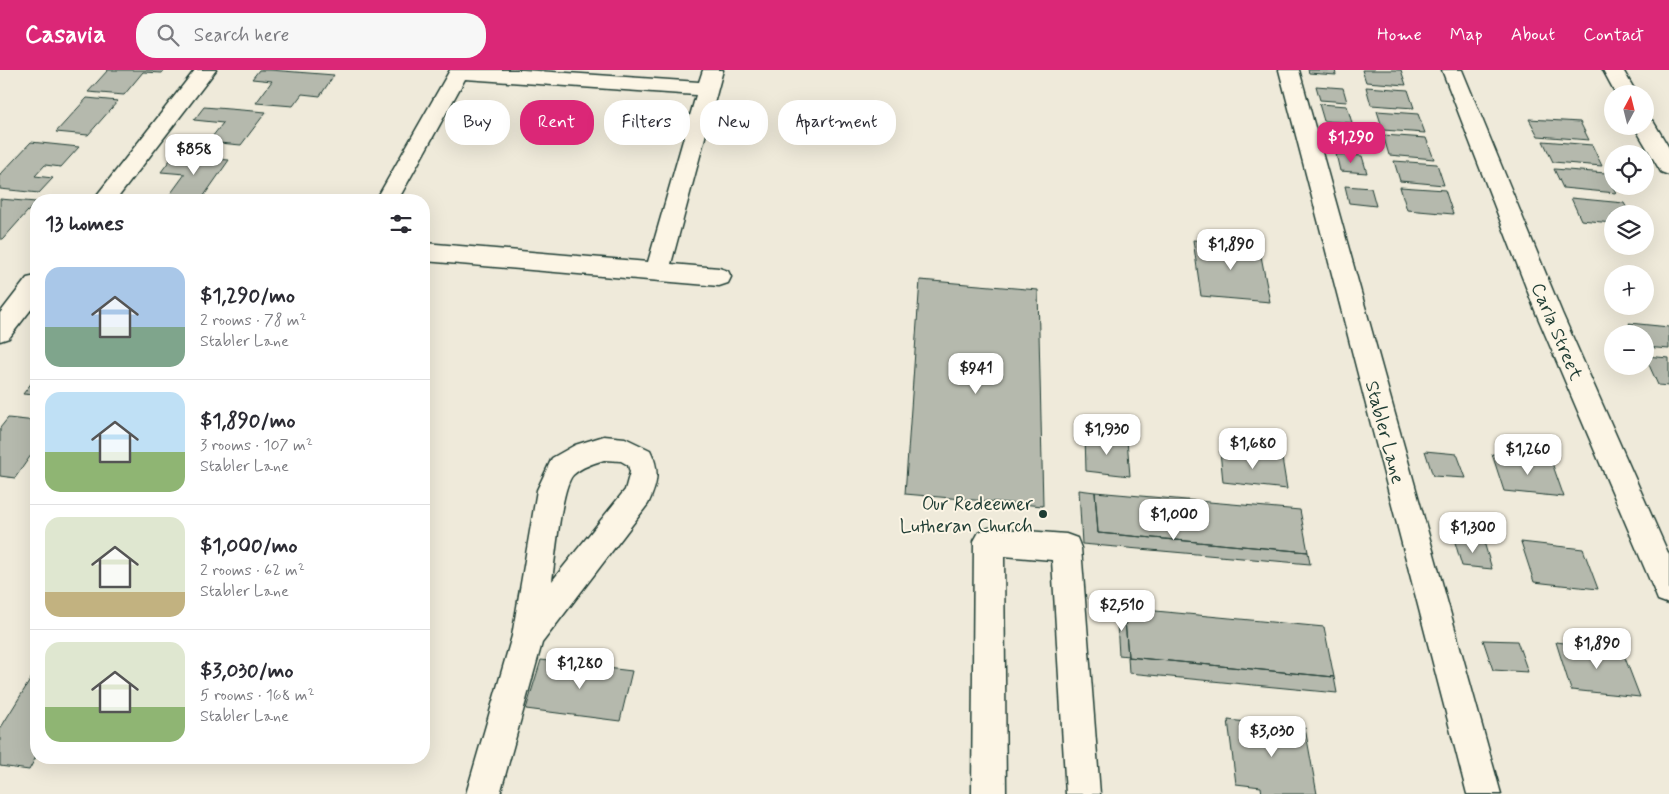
<!DOCTYPE html>
<html lang="en">
<head>
<meta charset="utf-8">
<style>
  :root { --surface:#fff; --page:#f7f7f7; --text:#2b2b33; --muted:#7c7c81; --line:#e1e1e2; --accent:#db2777 }
  body { margin:0; font-family:Mynerve,sans-serif; background:var(--page); color:var(--text); height:100vh; display:flex; flex-direction:column; font-size:19px; white-space:nowrap }
  * { box-sizing:border-box; margin:0 }
  p { font-size:16px; color:var(--muted) }
  .icon { flex:none; width:28px; height:28px; fill:none; stroke:currentColor; stroke-width:2; stroke-linecap:round; stroke-linejoin:round }
  .map { position:relative; flex:1; overflow:hidden }
  .panel { position:absolute; left:30px; top:124px; width:400px; height:570px; display:flex; flex-direction:column; background:var(--surface); border-radius:20px; box-shadow:0 5px 20px #0002 }
  .panel>* { flex:none }
  .guide { position:absolute; left:445px; top:30px; width:475px; height:45px; display:flex; gap:10px }
  .needle { width:32px; rotate:7deg }
  .controls { position:absolute; left:1604px; top:15px; display:grid; gap:10px }
  .controls a { display:grid; place-items:center; width:50px; height:50px; border-radius:50%; background:var(--surface); box-shadow:0 5px 20px #0002; font-size:25px }
  .price { position:absolute; translate:-50% -42px; padding:0 11px; border-radius:10px; background:#fff; color:#222; font-size:16px; line-height:32px; filter:drop-shadow(0 1px 2px #0008) }
  .price::after { content:''; position:absolute; left:50%; top:30px; width:15px; height:11px; margin-left:-8px; background:inherit; clip-path:polygon(0 0,100% 0,50% 100%) }
  .price.selected { background:var(--accent); color:#fff }
  ul { padding:0; list-style:none }
  li { display:flex; align-items:center; gap:15px; height:125px; padding:0 15px }
  li+li { border-top:1px solid var(--line) }
  li span { display:grid; place-items:center; flex:none; width:140px; height:100px; border-radius:15px; color:#555 }
  li>.icon { margin-inline-start:auto }
  span .icon { width:60px; height:60px; fill:#fffc; stroke-width:1 }
  li b { font-size:21px }
  h2 { display:flex; justify-content:space-between; align-items:center; height:60px; padding:0 15px; font-size:21px }
  .chip { padding:0 18px; border-radius:20px; background:var(--surface); box-shadow:0 5px 20px #0002; font-size:18px; line-height:45px }
  .chip.selected { background:var(--accent); color:#fff }
  header { display:flex; align-items:center; gap:30px; box-sizing:border-box; height:70px; padding:0 25px; background:var(--accent); color:#fff }
  header strong { font-size:24px }
  nav { display:flex; gap:28px; margin-inline-start:auto; font-size:18px }
  .search { width:350px; height:45px; background:var(--page); display:flex; align-items:center; gap:12px; box-sizing:border-box; padding:0 18px; border-radius:20px; color:var(--muted); font-size:19px }
  .map>svg:first-child { display:block }
</style>
</head>
<body>
<header>
<strong>Casavia</strong>
<div class="search"><svg class="icon" aria-label="search" viewBox="0 0 24 24"><circle cx="10" cy="10" r="6"/><path d="M15 15l6 6"/></svg>Search here</div>
<nav><a>Home</a><a>Map</a><a>About</a><a>Contact</a></nav>
</header>
<div class="map">
<svg width="1669" height="724" viewBox="0 0 1669 724">
  <rect width="100%" height="100%" fill="#efeada"/>
  <filter id="ink" filterUnits="userSpaceOnUse"><feTurbulence type="fractalNoise" baseFrequency=".02" numOctaves="2"/><feDisplacementMap in="SourceGraphic" scale="10" xChannelSelector="R" yChannelSelector="G"/><feConvolveMatrix kernelMatrix="1 2 1 2 8 2 1 2 1" color-interpolation-filters="sRGB"/></filter>
  <g filter="url(#ink)">
    <!-- building -->
    <path fill="#b5b9ad" stroke="#1f3d34" d="M108 0H164L162 3 143 2 124 25 88 22Z
      M259 0H270L334 5 320 26 302 24 293 36 256 33 272 11 252 9Z
      M1308 0H1335L1336 5 1309 3Z
      M1362 0H1401L1406 15 1366 12Z
      M1316 16 1343 18 1347 32 1320 30Z
      M1366 17 1408 20 1414 38 1371 35Z
      M87 28 118 31 88 65 56 62Z
      M1319 34 1347 36 1352 53 1324 51Z
      M204 37 266 42 241 75 208 72 223 53 194 50Z
      M1377 41 1418 44 1425 63 1383 60Z
      M1529 49 1580 52 1589 70 1538 66Z
      M1383 65 1426 68 1434 89 1389 85Z
      M1333 67 1358 69 1362 83 1337 81Z
      M1543 71 1592 75 1602 96 1553 92Z
      M31 72 79 77 61 97 45 95 35 106 53 108 39 123 0 119V105Z
      M1336 84 1362 86 1367 103 1340 101Z
      M173 86 229 90 201 130H166L185 104 161 102Z
      M1394 91 1437 94 1444 115 1400 111Z
      M1554 99 1606 103 1616 123 1563 118Z
      M1345 116 1371 118 1376 136 1349 133Z
      M1400 117 1445 120 1453 144 1407 140Z
      M1571 128 1624 133 1630 144H1612V153L1581 150Z
      M0 129 36 132 3 169H0Z
      M1193 170 1259 176 1270 232 1201 226Z
      M920 210 1038 220 1043 436 905 424Z
      M1629 253 1669 257V279L1645 277V264H1634Z
      M1645 286 1669 288V316L1658 315Z
      M36 307V325L23 324Z
      M8 348 36 351V378L15 408 0 406V358Z
      M1085 365 1127 370 1130 406 1086 401Z
      M1220 381 1282 388 1287 419 1223 412Z
      M1425 381 1457 384 1466 408 1433 406Z
      M1492 384 1551 390 1564 427 1504 421Z
      M1079 420 1095 422 1098 463 1308 482 1310 494 1082 474Z
      M1095 422 1300 440 1308 482 1098 463Z
      M1454 469 1484 472 1492 499 1462 496Z
      M1521 472 1583 479 1598 519 1534 512Z
      M1116 538H1124L1128 586 1119 585Z
      M1124 538 1324 557 1334 607 1128 587Z
      M1483 570 1517 571 1528 602 1493 600Z
      M1556 572 1622 580 1640 627 1571 620Z
      M1128 587 1334 607 1337 623 1129 603Z
      M541 590 632 601 620 651 526 639Z
      M32 607 36 608V687L29 700 0 696V659Z
      M1228 650 1305 658 1317 724H1262L1261 717 1236 714Z"/>
    <g fill="none" stroke-linecap="round" stroke-linejoin="round">
      <defs>
        <path id="minor" d="M195 0H216L116 130H93Z
          M450 0H523L699 12 703 0H723L671 194 719 198 728 201 731 207 728 213 719 216 424 191V173L648 192 696 25 465 9 398 130H376Z
          M1279 0H1299L1501 724H1467Z
          M1442 0H1462L1562 243 1669 485V534L1658 530 1654 520 1536 243Z
          M1603 0H1623L1637 24H1616Z
          M1645 49 1653 51 1669 78V105L1661 102 1634 56H1645Z
          M36 206V233L9 268 0 271V243L27 208Z
          M604 366 625 368 650 380C660 400 658 413 648 434L542 573 500 724H466L512 566 537 420 552 388 575 375ZM604 390 621 391 628 395 630 402 625 420 552 511C555 491 561 417 573 405 581 397 594 393 604 390Z
          M989 458 1066 464 1077 468 1081 478 1100 724H1066L1052 490 1004 486 1006 724H972L974 471 979 462Z"/>
      </defs>
      <!-- minor casing -->
      <use href="#minor" stroke="#1f3d34" stroke-width="3"/>
      <!-- minor -->
      <use href="#minor" fill="#fcf5e5" fill-rule="evenodd"/>
    </g>
  </g>
  <!-- markers -->
  <circle fill="#1f3d34" stroke="#fcf5e5" stroke-width="2" cx="1043" cy="444" r="5"/>
  <g text-anchor="middle" stroke-width="4" stroke-linejoin="round" paint-order="stroke">
    <!-- street labels -->
    <g font-size="19" fill="#1f3d34" stroke="#fcf5e5">
      <text transform="translate(1558 261) rotate(67)" y="7">Carla Street</text>
      <text transform="translate(1386 362) rotate(75)" y="7">Stabler Lane</text>
    </g>
    <!-- poi labels -->
    <g font-size="19" fill="#1f3d34" stroke="#fcf5e5" text-anchor="end">
      <text x="1033" y="440">Our Redeemer<tspan x="1033" dy="22">Lutheran Church</tspan></text>
    </g>
  </g>
</svg>
<div class="controls">
<a><svg class="needle" viewBox="-14 -14 28 28"><path d="M0-13l5 13h-10z" fill="#e53935"/><path d="M0 13l5-13h-10z" fill="#7c7c81"/></svg></a>
<a><svg class="icon" aria-label="locate" viewBox="0 0 24 24"><circle cx="12" cy="12" r="6"/><path d="M12 2v4M12 18v4M2 12h4M18 12h4"/></svg></a>
<a><svg class="icon" aria-label="layers" viewBox="0 0 24 24"><path d="M12 4l9 5-9 5-9-5zM3 14l9 5 9-5"/></svg></a>
<a>+</a>
<a>−</a>
</div>
<b class="price selected" style="left:1351px;top:94px">$1,290</b>
<b class="price" style="left:194px;top:106px">$858</b>
<b class="price" style="left:1231px;top:201px">$1,890</b>
<b class="price" style="left:976px;top:325px">$941</b>
<b class="price" style="left:1107px;top:386px">$1,930</b>
<b class="price" style="left:1253px;top:400px">$1,680</b>
<b class="price" style="left:1528px;top:406px">$1,260</b>
<b class="price" style="left:1174px;top:471px">$1,000</b>
<b class="price" style="left:1473px;top:484px">$1,300</b>
<b class="price" style="left:1122px;top:562px">$2,510</b>
<b class="price" style="left:1597px;top:600px">$1,890</b>
<b class="price" style="left:580px;top:620px">$1,280</b>
<b class="price" style="left:1272px;top:688px">$3,030</b>
<div class="guide">
<a class="chip">Buy</a>
<a class="chip selected">Rent</a>
<a class="chip">Filters</a>
<a class="chip">New</a>
<a class="chip">Apartment</a>
</div>
<section class="panel">
<h2>13 homes<svg class="icon" aria-label="filters" viewBox="0 0 24 24"><path d="M4 7h16M4 17h16"/><circle cx="9" cy="7" r="2"/><circle cx="15" cy="17" r="2"/></svg></h2>
<ul>
<li><span style="background:linear-gradient(#a9c7e8 60%,#7fa58c 0)"><svg class="icon" aria-label="home" viewBox="0 0 24 24"><path d="M3 11l9-7 9 7M6 9v11h12V9"/></svg></span><div><b>$1,290/mo</b><p>2 rooms · 78 m²</p><p>Stabler Lane</p></div></li>
<li><span style="background:linear-gradient(#bfe0f5 60%,#8fb573 0)"><svg class="icon" aria-label="home" viewBox="0 0 24 24"><path d="M3 11l9-7 9 7M6 9v11h12V9"/></svg></span><div><b>$1,890/mo</b><p>3 rooms · 107 m²</p><p>Stabler Lane</p></div></li>
<li><span style="background:linear-gradient(#dfe7d0 75%,#c2b280 0)"><svg class="icon" aria-label="home" viewBox="0 0 24 24"><path d="M3 11l9-7 9 7M6 9v11h12V9"/></svg></span><div><b>$1,000/mo</b><p>2 rooms · 62 m²</p><p>Stabler Lane</p></div></li>
<li><span style="background:linear-gradient(#dfe7d0 65%,#8fb573 0)"><svg class="icon" aria-label="home" viewBox="0 0 24 24"><path d="M3 11l9-7 9 7M6 9v11h12V9"/></svg></span><div><b>$3,030/mo</b><p>5 rooms · 168 m²</p><p>Stabler Lane</p></div></li>
</ul>
</section>
</div>
</body>
</html>
